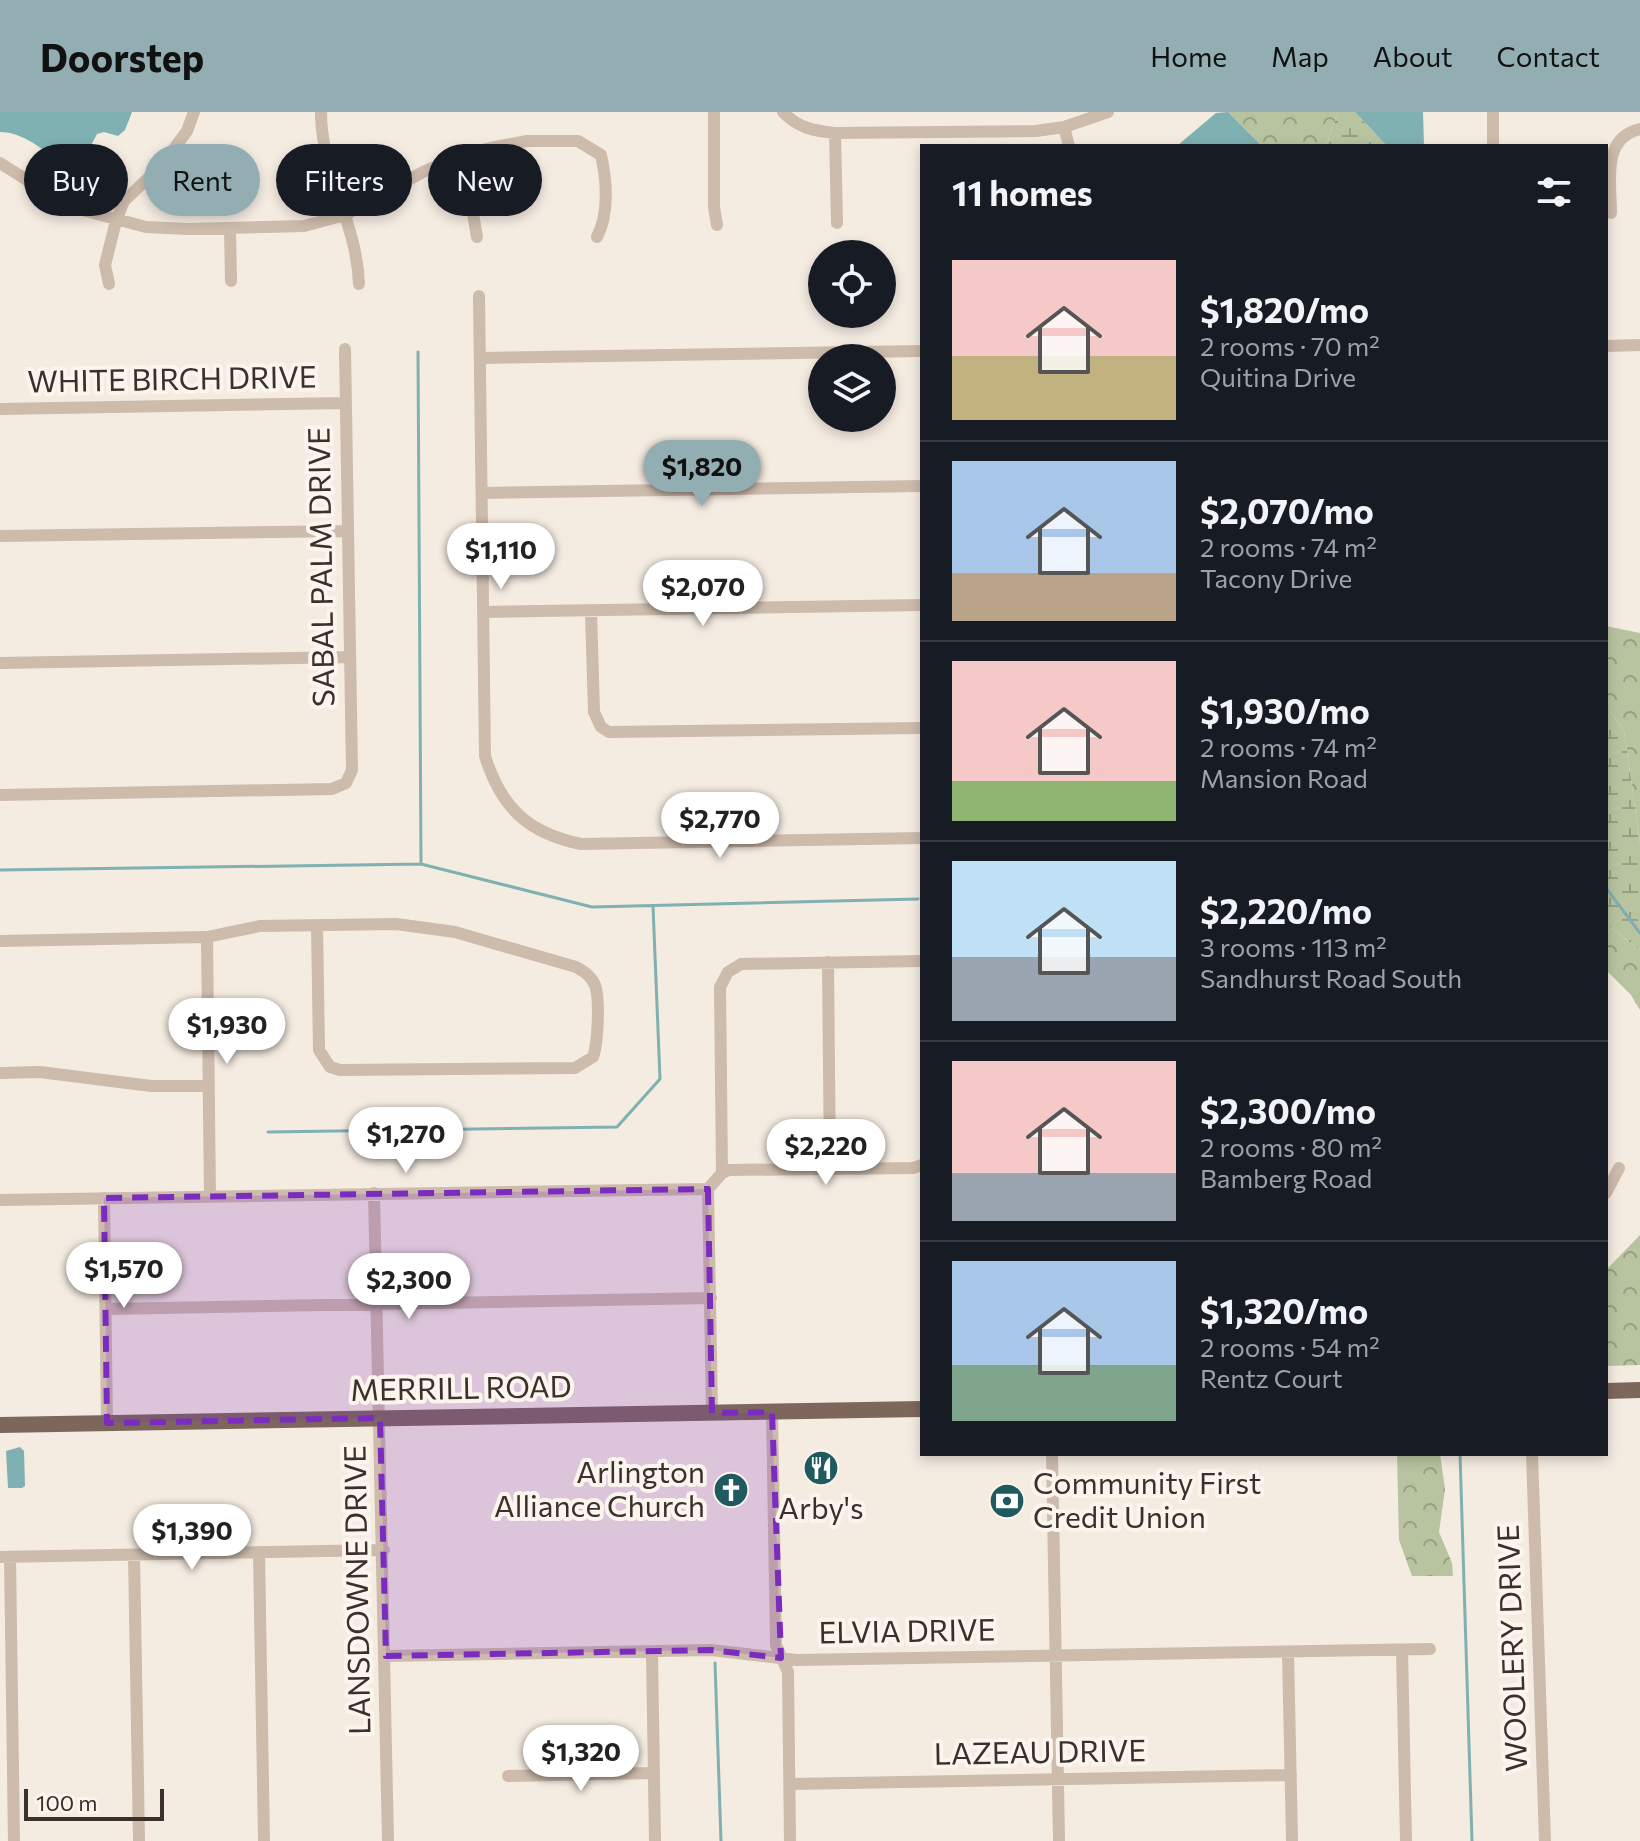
<!DOCTYPE html>
<html lang="en">
<head>
<meta charset="utf-8">
<style>
  :root { --surface:#171b24; --page:#242831; --text:#f1f3f6; --muted:#9ea1a6; --line:#363941; --accent:#92aeb2 }
  body { margin:0; font-family:Commissioner,sans-serif; background:var(--page); color:var(--text); height:100vh; display:flex; flex-direction:column; font-size:30px; white-space:nowrap }
  * { box-sizing:border-box; margin:0 }
  p { font-size:26px; color:var(--muted) }
  .icon { flex:none; width:44px; height:44px; fill:none; stroke:currentColor; stroke-width:2; stroke-linecap:round; stroke-linejoin:round }
  .map { position:relative; flex:1; overflow:hidden }
  .side { position:absolute; left:920px; top:32px; width:688px; height:1312px; display:flex; flex-direction:column; background:var(--surface); border-radius:0px; box-shadow:0 4px 12px #0003 }
  .side>* { flex:none }
  .top-card { position:absolute; left:24px; top:32px; width:760px; height:72px; display:flex; gap:16px }
  .controls { position:absolute; left:808px; top:128px; display:grid; gap:16px }
  .controls a { display:grid; place-items:center; width:88px; height:88px; border-radius:50%; background:var(--surface); box-shadow:0 4px 12px #0003; font-size:40px }
  .scale { position:absolute; left:24px; bottom:20px; width:140px; box-sizing:border-box; padding-left:8px; border:4px solid #3b302b; border-top:0; font-size:22px; line-height:28px; white-space:nowrap; color:#3b302b; -webkit-text-stroke:6px #fbf5ee; paint-order:stroke }
  .price { position:absolute; translate:-50% -68px; padding:0 18px; border-radius:28px; background:#fff; color:#222; font-size:26px; line-height:52px; filter:drop-shadow(0 2px 4px #0008) }
  .price::after { content:''; position:absolute; left:50%; top:48px; width:24px; height:18px; margin-left:-12px; background:inherit; clip-path:polygon(0 0,100% 0,50% 100%) }
  .price.selected { background:var(--accent); color:#111 }
  ul { padding:0; list-style:none }
  li { display:flex; align-items:center; gap:24px; height:200px; padding:0 32px }
  li+li { border-top:2px solid var(--line) }
  li span { display:grid; place-items:center; flex:none; width:224px; height:160px; border-radius:0px; color:#555 }
  li>.icon { margin-inline-start:auto }
  span .icon { width:96px; height:96px; fill:#fffc; stroke-width:1 }
  li b { font-size:34px }
  h2 { display:flex; justify-content:space-between; align-items:center; height:96px; padding:0 32px; font-size:34px }
  .chip { padding:0 28px; border-radius:36px; background:var(--surface); box-shadow:0 4px 12px #0003; font-size:28px; line-height:72px }
  .chip.selected { background:var(--accent); color:#111 }
  header { display:flex; align-items:center; gap:48px; box-sizing:border-box; height:112px; padding:0 40px; background:var(--accent); color:#111 }
  header strong { font-size:38px }
  nav { display:flex; gap:44px; margin-inline-start:auto; font-size:28px }
  .map>svg:first-child { display:block }
</style>
</head>
<body>
<header>
<strong>Doorstep</strong>
<nav><a>Home</a><a>Map</a><a>About</a><a>Contact</a></nav>
</header>
<div class="map">
<svg width="1640" height="1729" viewBox="0 0 1640 1729">
  <defs>
    <pattern id="forest-crowns" width="20" height="18" patternUnits="userSpaceOnUse" patternTransform="scale(2)"><rect width="20" height="18" fill="#b8c4a0"/><path d="M2 6a3 3 0 1 1 6 0M12 15a3 3 0 1 1 6 0" fill="none" stroke="#97a083"/></pattern>
    <pattern id="wetland-marsh" width="20" height="14" patternUnits="userSpaceOnUse" patternTransform="scale(2)"><rect width="20" height="14" fill="#b8c4a0"/><path d="M1 5h8M5 5V1M11 12h8M15 12V8" fill="none" stroke="#97a083"/></pattern>
  </defs>
  <rect width="100%" height="100%" fill="#f4ebe1"/>
  <!-- forest -->
  <path fill="url(#forest-crowns)" d="M1228 0H1338L1326 34H1262Z
    M1606 514 1640 521V731L1624 618 1606 595Z
    M1606 812 1640 838V898L1631 883 1606 858Z
    M1640 1123V1253L1606 1254V1158Z
    M1397 1342H1440L1445 1377 1439 1420 1452 1451 1453 1464H1412L1399 1428Z"/>
  <!-- wetland -->
  <path fill="url(#wetland-marsh)" d="M1338 0H1355L1387 34H1326Z
    M1606 595 1624 618 1640 731V838L1606 812Z"/>
  <!-- water -->
  <path fill="#7fb0b2" d="M0 0H132L125 18 118 24 104 20 97 22 79 56 71 59C51 44 26 20 0 20Z
    M1228 0 1262 34 1178 33 1216 1Z
    M1355 0H1423L1424 34H1387Z
    M20 1335 24 1339 25 1374 22 1376H8L6 1339Z"/>
  <g fill="none" stroke-linecap="round" stroke-linejoin="round">
    <!-- stream -->
    <path stroke="#7fb0b2" stroke-width="3" d="M421 752 592 795 918 787
      M0 758 421 752 418 240
      M1606 776 1640 821
      M268 1020 617 1015 660 967 653 794
      M1460 1342 1472 1729
      M715 1551 721 1729"/>
    <!-- minor -->
    <path stroke="#cdbbac" stroke-width="12" d="M321 0C321 61 357 111 359 172
      M714 0V95L717 113
      M783 0C798 16 814 19 835 21L1036 19 1064 15 1108 0
      M1493 0V34
      M1064 15 1069 34
      M835 21 837 111
      M463 43 477 125
      M0 51 49 82 86 99 146 115 188 117 304 114 345 103 423 60 463 43 490 36 527 29H578L601 43C607 69 609 102 597 125
      M1611 101C1611 70 1601 26 1640 17
      M230 116 231 169
      M109 172 105 153 116 109 124 89 161 54 187 19 194 0
      M479 184 485 644C501 695 527 721 581 732L922 726
      M1606 234 1640 233
      M480 246 922 239
      M0 297 345 291
      M482 381 922 374
      M0 424 348 419
      M484 500 922 493
      M591 500 594 600 601 615 609 620 922 616
      M0 551 349 545
      M0 683 332 677 346 671 352 658 345 237
      M207 825 210 1084
      M0 829 207 825 260 814 396 812 455 820 576 855C585 860 591 864 595 873 600 887 598 931 593 945L575 956 340 958 330 955 319 938 317 813
      M828 850 830 1057
      M0 961 40 960 151 974H209
      M722 1061 720 875 728 860 741 852 922 849
      M708 1077 712 1301
      M708 1077 722 1061 729 1058 913 1056 922 1053
      M374 1081 388 1729
      M1606 1081 1619 1056
      M104 1086 107 1311
      M0 1088 708 1077
      M106 1197 711 1186
      M772 1300 776 1533 788 1560 790 1729
      M1052 1342 1059 1729
      M1532 1342 1545 1729
      M259 1441 264 1729
      M134 1443 139 1729
      M0 1445 384 1438
      M10 1445 14 1729
      M1402 1538 1406 1729
      M652 1540 655 1729
      M1288 1540 1292 1729
      M386 1544 711 1538 797 1548 1430 1537
      M508 1664 654 1661
      M790 1672 1291 1663"/>
    <!-- major -->
    <path stroke="#7d675c" stroke-width="16" d="M1606 1279 1640 1278
      M0 1313 922 1297"/>
  </g>
  <!-- marked area -->
  <path fill="#7b2cbf" fill-opacity="0.2" stroke="#7b2cbf" stroke-width="6" stroke-dasharray="16 10" stroke-linejoin="round" d="M708 1077 712 1301 772 1300 781 1546 711 1538 386 1544 380 1306 107 1311 104 1086Z"/>
  <!-- icons -->
  <defs>
    <symbol id="restaurant-disc" viewBox="-11 -11 22 22"><circle r="9.5" fill="#1f5a5e" stroke="#fbf5ee"/><path d="M-5-6h1v4h1v-4h1v4h1v-4h1v5L-1.5 .5V6h-2V.5L-5-1ZM5-6V6H3V1.5H1.5Q1.5-4 5-6Z" fill="#fff"/></symbol>
    <symbol id="church-disc" viewBox="-11 -11 22 22"><circle r="9.5" fill="#1f5a5e" stroke="#fbf5ee"/><path d="M-1.2-6h2.4v3.5h3.3v2.4h-3.3V6h-2.4V-.1h-3.3v-2.4h3.3Z" fill="#fff"/></symbol>
    <symbol id="bank-disc" viewBox="-11 -11 22 22"><circle r="9.5" fill="#1f5a5e" stroke="#fbf5ee"/><path d="M-6-4H6V4H-6ZM0-2.3a2.3 2.3 0 1 0 0 4.6a2.3 2.3 0 1 0 0-4.6Z" fill="#fff"/></symbol>
  </defs>
  <g fill-rule="evenodd">
    <use href="#restaurant-disc" x="801" y="1336" width="40" height="40"/>
    <use href="#church-disc" x="711" y="1358" width="40" height="40"/>
    <use href="#bank-disc" x="987" y="1369" width="40" height="40"/>
  </g>
  <g text-anchor="middle" stroke-width="8" stroke-linejoin="round" paint-order="stroke">
    <!-- street labels -->
    <g font-size="30" fill="#3b302b" stroke="#fbf5ee">
      <text transform="translate(172 268) rotate(-1)" y="10">WHITE BIRCH DRIVE</text>
      <text transform="translate(322 455) rotate(-91)" y="10">SABAL PALM DRIVE</text>
      <text transform="translate(461 1277) rotate(-1)" y="10">MERRILL ROAD</text>
      <text transform="translate(358 1478) rotate(-91)" y="10">LANSDOWNE DRIVE</text>
      <text transform="translate(907 1520) rotate(-1)" y="10">ELVIA DRIVE</text>
      <text transform="translate(1513 1536) rotate(-92)" y="10">WOOLERY DRIVE</text>
      <text transform="translate(1040 1641) rotate(-1)" y="10">LAZEAU DRIVE</text>
    </g>
    <!-- poi labels -->
    <g font-size="30" fill="#3b302b" stroke="#fbf5ee" text-anchor="end">
      <text x="705" y="1371">Arlington<tspan x="705" dy="34">Alliance Church</tspan></text>
      <text x="1033" y="1382" text-anchor="start">Community First<tspan x="1033" dy="34">Credit Union</tspan></text>
      <text x="821" y="1407" text-anchor="middle">Arby's</text>
    </g>
  </g>
</svg>
<div class="controls">
<a><svg class="icon" aria-label="locate" viewBox="0 0 24 24"><circle cx="12" cy="12" r="6"/><path d="M12 2v4M12 18v4M2 12h4M18 12h4"/></svg></a>
<a><svg class="icon" aria-label="layers" viewBox="0 0 24 24"><path d="M12 4l9 5-9 5-9-5zM3 14l9 5 9-5"/></svg></a>
</div>
<div class="scale">100 m</div>
<b class="price selected" style="left:702px;top:396px">$1,820</b>
<b class="price" style="left:501px;top:479px">$1,110</b>
<b class="price" style="left:703px;top:516px">$2,070</b>
<b class="price" style="left:720px;top:748px">$2,770</b>
<b class="price" style="left:227px;top:954px">$1,930</b>
<b class="price" style="left:406px;top:1063px">$1,270</b>
<b class="price" style="left:826px;top:1075px">$2,220</b>
<b class="price" style="left:124px;top:1198px">$1,570</b>
<b class="price" style="left:409px;top:1209px">$2,300</b>
<b class="price" style="left:192px;top:1460px">$1,390</b>
<b class="price" style="left:581px;top:1681px">$1,320</b>
<div class="top-card">
<a class="chip">Buy</a>
<a class="chip selected">Rent</a>
<a class="chip">Filters</a>
<a class="chip">New</a>
</div>
<section class="side">
<h2>11 homes<svg class="icon" aria-label="filters" viewBox="0 0 24 24"><path d="M4 7h16M4 17h16"/><circle cx="9" cy="7" r="2"/><circle cx="15" cy="17" r="2"/></svg></h2>
<ul>
<li><span style="background:linear-gradient(#f6c9c9 60%,#c2b280 0)"><svg class="icon" aria-label="home" viewBox="0 0 24 24"><path d="M3 11l9-7 9 7M6 9v11h12V9"/></svg></span><div><b>$1,820/mo</b><p>2 rooms · 70 m²</p><p>Quitina Drive</p></div></li>
<li><span style="background:linear-gradient(#a9c7e8 70%,#b9a48a 0)"><svg class="icon" aria-label="home" viewBox="0 0 24 24"><path d="M3 11l9-7 9 7M6 9v11h12V9"/></svg></span><div><b>$2,070/mo</b><p>2 rooms · 74 m²</p><p>Tacony Drive</p></div></li>
<li><span style="background:linear-gradient(#f6c9c9 75%,#8fb573 0)"><svg class="icon" aria-label="home" viewBox="0 0 24 24"><path d="M3 11l9-7 9 7M6 9v11h12V9"/></svg></span><div><b>$1,930/mo</b><p>2 rooms · 74 m²</p><p>Mansion Road</p></div></li>
<li><span style="background:linear-gradient(#bfe0f5 60%,#9aa5b1 0)"><svg class="icon" aria-label="home" viewBox="0 0 24 24"><path d="M3 11l9-7 9 7M6 9v11h12V9"/></svg></span><div><b>$2,220/mo</b><p>3 rooms · 113 m²</p><p>Sandhurst Road South</p></div></li>
<li><span style="background:linear-gradient(#f6c9c9 70%,#9aa5b1 0)"><svg class="icon" aria-label="home" viewBox="0 0 24 24"><path d="M3 11l9-7 9 7M6 9v11h12V9"/></svg></span><div><b>$2,300/mo</b><p>2 rooms · 80 m²</p><p>Bamberg Road</p></div></li>
<li><span style="background:linear-gradient(#a9c7e8 65%,#7fa58c 0)"><svg class="icon" aria-label="home" viewBox="0 0 24 24"><path d="M3 11l9-7 9 7M6 9v11h12V9"/></svg></span><div><b>$1,320/mo</b><p>2 rooms · 54 m²</p><p>Rentz Court</p></div></li>
</ul>
</section>
</div>
</body>
</html>
